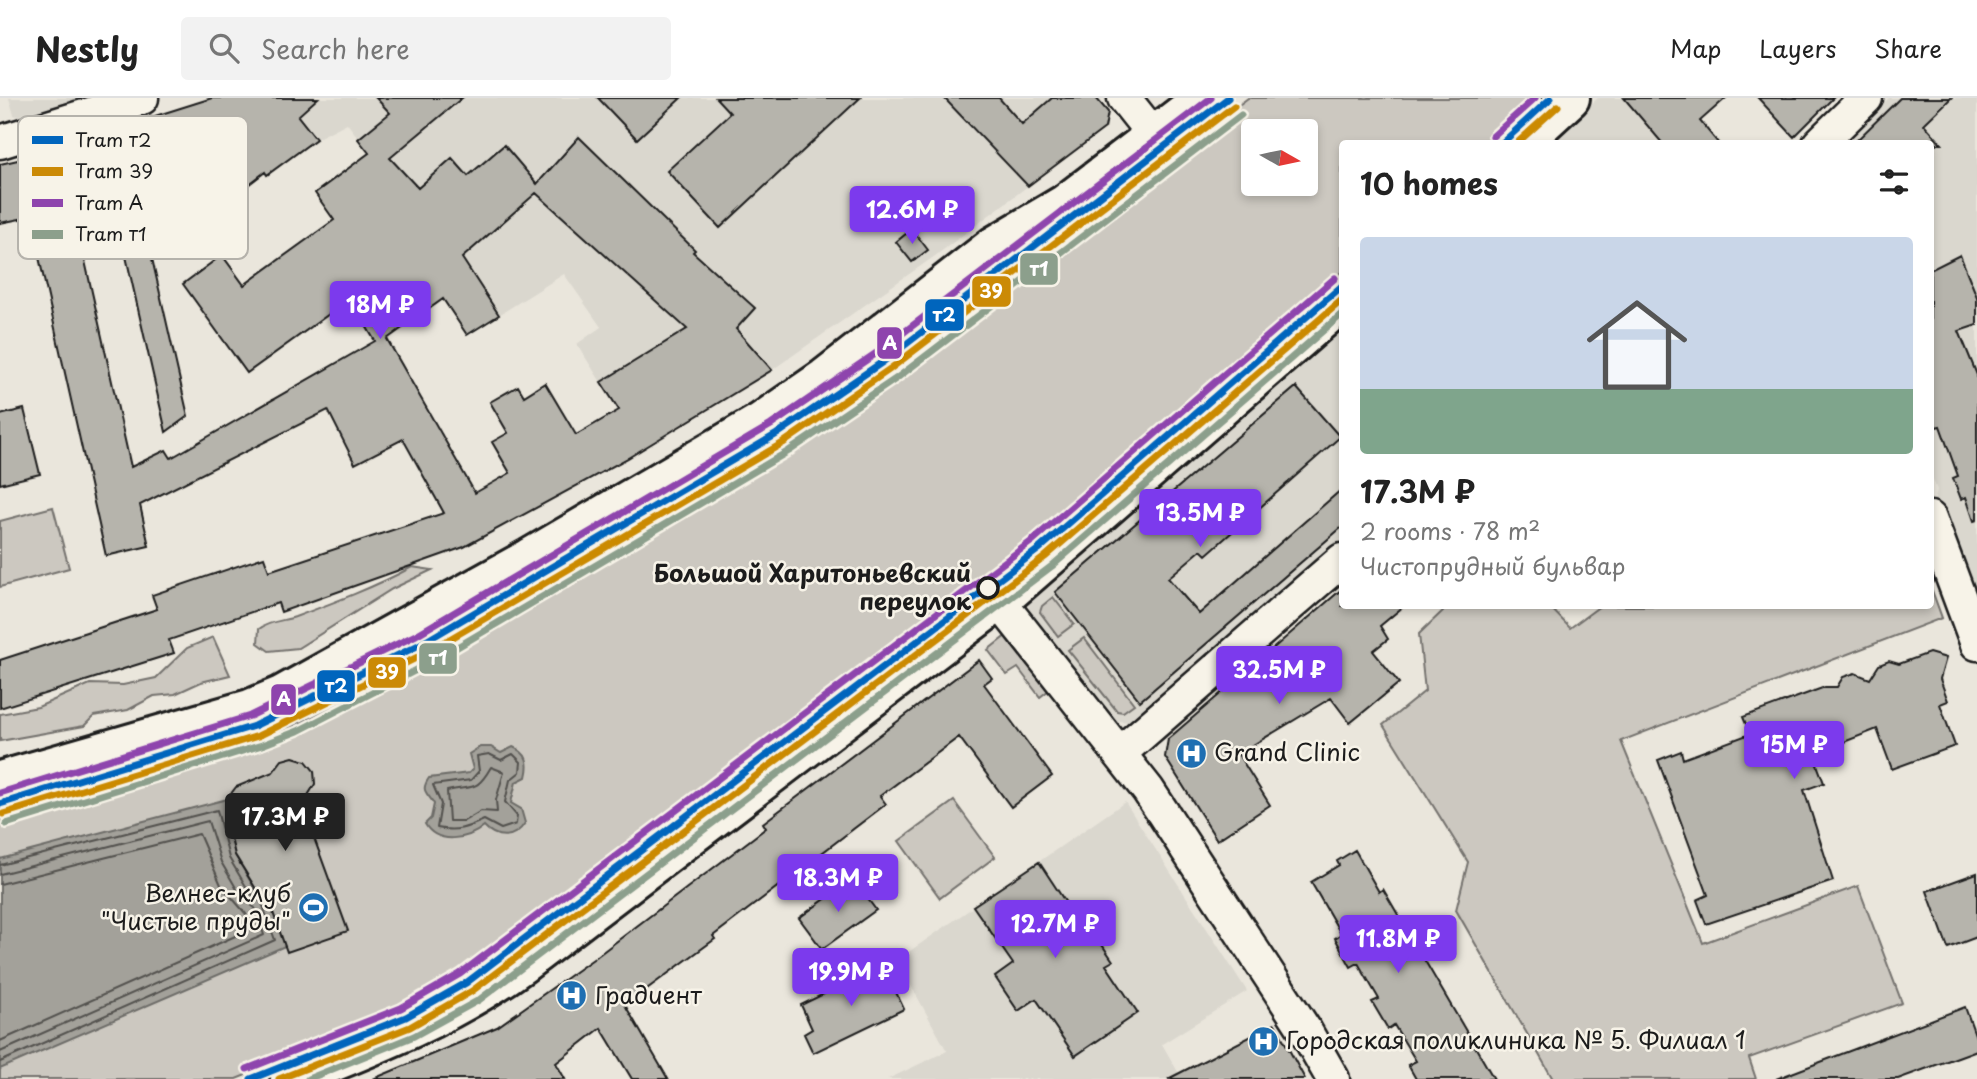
<!DOCTYPE html>
<html lang="en">
<head>
<meta charset="utf-8">
<style>
  :root { --surface:#fff; --page:#f2f2f2; --text:#222; --muted:#767676; --line:#e0e0e0; --accent:#7c3aed }
  body { margin:0; font-family:"Playpen Sans",sans-serif; background:var(--page); color:var(--text); height:100vh; display:flex; flex-direction:column; font-size:26px; white-space:nowrap }
  * { box-sizing:border-box; margin:0 }
  p { font-size:23px; color:var(--muted) }
  .icon { flex:none; width:38px; height:38px; fill:none; stroke:currentColor; stroke-width:2; stroke-linecap:round; stroke-linejoin:round }
  .map { position:relative; flex:1; overflow:hidden }
  .panel { position:absolute; left:1339px; top:42px; width:595px; height:469px; display:flex; flex-direction:column; background:var(--surface); border-radius:7px; box-shadow:0 4px 10px #0003 }
  .panel>* { flex:none }
  .needle { width:46px; rotate:99deg }
  .tools { position:absolute; left:1241px; top:21px; display:grid; gap:14px }
  .tools a { display:grid; place-items:center; width:77px; height:77px; border-radius:7px; background:var(--surface); box-shadow:0 4px 10px #0003; font-size:35px }
  .price { position:absolute; translate:-50% -60px; padding:0 16px; border-radius:7px; background:var(--accent); color:#fff; font-size:23px; line-height:46px; filter:drop-shadow(0 2px 4px #0008) }
  .price::after { content:''; position:absolute; left:50%; top:42px; width:21px; height:16px; margin-left:-10px; background:inherit; clip-path:polygon(0 0,100% 0,50% 100%) }
  .price.selected { background:#222; color:#fff }
  ul { padding:0; list-style:none }
  li { display:grid; align-content:center; gap:14px; height:371px; padding:0 21px }
  li+li { border-top:2px solid var(--line) }
  li span { display:grid; place-items:center; height:217px; border-radius:7px; color:#555 }
  li>.icon { margin-inline-start:auto }
  span .icon { width:126px; height:126px; fill:#fffc; stroke-width:1 }
  li b { font-size:30px }
  h2 { display:flex; justify-content:space-between; align-items:center; height:84px; padding:0 21px; font-size:30px }
  header { display:flex; align-items:center; gap:42px; box-sizing:border-box; height:98px; padding:0 35px; background:var(--surface); border-bottom:2px solid var(--line) }
  header strong { font-size:33px }
  nav { display:flex; gap:38px; margin-inline-start:auto; font-size:24px }
  .search { width:490px; height:63px; background:var(--page); display:flex; align-items:center; gap:18px; box-sizing:border-box; padding:0 24px; border-radius:7px; color:var(--muted); font-size:26px }
  .map>svg:first-child { display:block }
</style>
</head>
<body>
<header>
<strong>Nestly</strong>
<div class="search"><svg class="icon" aria-label="search" viewBox="0 0 24 24"><circle cx="10" cy="10" r="6"/><path d="M15 15l6 6"/></svg>Search here</div>
<nav><a>Map</a><a>Layers</a><a>Share</a></nav>
</header>
<div class="map">
<svg width="1977" height="981" viewBox="0 0 1977 981">
  <rect width="100%" height="100%" fill="#eae6dc"/>
  <filter id="ink" filterUnits="userSpaceOnUse"><feTurbulence type="fractalNoise" baseFrequency=".0143" numOctaves="2"/><feDisplacementMap in="SourceGraphic" scale="14" xChannelSelector="R" yChannelSelector="G"/><feConvolveMatrix kernelMatrix="1 2 1 2 8 2 1 2 1" color-interpolation-filters="sRGB"/></filter>
  <g filter="url(#ink)">
    <!-- built -->
    <path fill="#dad7ce" d="M9 0H93L22 20 14 17Z
      M209 0H1096L1108 14 1105 30 935 158 772 272 634 357 610 318 619 313 577 246 601 229 564 176 467 237 443 201 422 216 380 69 347 25 316 41 267 77Z
      M1598 0H1624L1663 45 1548 46Z
      M1889 0H1977V513L1933 408 1937 392 1930 374V46H1842Z
      M1342 230V441L1132 624 1116 623 1029 516 1028 502Z
      M1125 704 1247 893 1162 946 1182 981H888L947 953 897 862Z"/>
    <!-- green -->
    <path fill="#ccc8c0" stroke="#74726e" stroke-width="2" fill-rule="evenodd" d="M1248 0H1534L1484 45 1342 46V174L1107 384 1029 449 447 891 384 922 236 981H0V715L184 662 220 646H233L252 639 255 642 302 624 807 327 891 271ZM1253 33H1306V86H1253Z
      M53 409 69 470 0 489V423Z
      M412 469 432 472 392 491 298 550 269 553 258 545 259 531C269 523 283 523 295 519 335 504 375 489 412 469Z
      M1930 487 1942 520 1621 643 1703 845 1858 788 1902 905 1749 960 1756 981H1553L1456 812 1468 764 1383 627 1425 593 1419 536 1448 508H1549L1570 530 1600 508H1930Z
      M1053 499 1074 526 1058 538 1040 514 1042 508Z
      M1007 537 1049 592 1040 599 1018 570 1007 577 988 552Z
      M213 539 230 577 201 584 175 596 154 598 128 612 94 618 84 628 0 643V616L38 609 90 586 123 587 156 580 187 550Z
      M1084 540 1134 606 1123 614 1117 613 1068 552Z
      M954 703 995 759 940 800 899 743Z"/>
    <!-- water -->
    <path fill="#a3a19a" stroke="#6d6c68" stroke-width="2" d="M480 649H491L501 655 513 649C527 655 530 664 526 679L516 684 511 705 521 711 525 725C515 741 497 742 484 728 468 742 437 747 425 726L431 720 434 706C427 694 420 693 429 680L469 675 473 671 469 656Z
      M227 701V723L235 757 255 791 268 800 285 848 0 971V761Z"/>
    <g fill="none" stroke-linecap="round" stroke-linejoin="round">
      <!-- shore -->
      <path stroke="#52514e" stroke-width="2" d="M489 656 501 662 513 656 521 664 520 674 510 682 505 704 517 718 516 726 501 731 484 722C466 730 457 734 437 730L441 706 433 687 471 682 479 673 477 658Z
        M491 669 504 674 496 702 497 714 481 713 464 723H449L447 693C473 687 476 695 491 669Z
        M0 767 217 712 229 760 250 795 262 805 275 842 0 964
        M0 776 208 723 221 764 242 800 255 810 264 837 0 954
        M0 786 199 736 221 787 246 816 251 831 0 943"/>
    </g>
    <!-- building -->
    <path fill="#b6b4ac" stroke="#1c1c1c" stroke-width="2" fill-rule="evenodd" d="M212 0H318L298 18 316 41 267 77 265 74 193 129 124 38 188 318 166 334 113 101 73 109 131 369 166 352 171 360 375 243 350 201 247 275 183 186 222 157 244 187 334 122 315 95 369 55 358 41 390 15 376 0H462L390 60 418 90 452 60 468 78 504 47 537 86 579 39 695 152 693 154 755 210 736 231 772 272 628 360 464 449 281 514 278 505 169 542 174 555 0 610V562L157 511 152 497 264 459 269 473 444 415 403 341 355 366 328 312 140 407 149 448 106 458 30 119 0 125V66L71 50 99 41 98 36ZM536 95 687 231 601 284 619 312 576 337 545 285 524 298 518 288 490 304 508 335 492 344 510 375 475 395 387 241 443 201 467 237 499 217 462 160Z
      M598 0H681L637 41Z
      M716 0H860L720 130 667 73 730 15Z
      M944 0H999L1022 26 1052 0H1096L1108 14 1105 30 1028 88Z
      M1624 0H1726L1700 23 1719 46H1663Z
      M1758 0H1833L1794 39Z
      M1900 0H1951L1924 26 1942 46H1853Z
      M912 131 928 152 912 164 896 144Z
      M1960 157 1977 199V227L1959 233 1977 277V422L1974 423 1966 399 1961 401 1953 380 1958 378 1940 328 1936 329 1930 314V172Z
      M1296 289 1340 339 1206 457 1201 452 1168 480 1199 516 1342 391V429L1140 603 1055 494Z
      M24 311 40 376 0 386V317Z
      M1342 491V508H1404L1380 528 1388 541 1373 553 1399 585 1350 625 1331 600 1238 656 1270 707 1217 742 1165 659 1168 641Z
      M1929 555 1946 560 1940 581 1948 603 1940 606 1955 648 1892 671 1877 631 1813 656 1824 685 1804 692 1833 783 1706 826 1697 802 1708 797 1658 662 1681 653 1683 661 1750 636 1743 619 1825 589H1837L1843 579 1855 575 1870 581 1879 567 1889 563 1899 566Z
      M979 562 992 580 984 586 1052 678 1011 709 959 639 880 698 886 706 713 838 715 841 625 907 668 981H632L601 930 556 965 565 981H373L497 929 596 859 766 730 763 725Z
      M293 659 306 663 314 673 315 686 302 707 348 833 287 854 268 800 256 791 235 757 227 723V701L236 689 273 674 282 662Z
      M1355 752 1379 794 1383 791 1494 981H1416L1408 967 1416 963 1394 927 1388 931 1372 904 1379 901 1358 865 1351 869 1335 840 1341 836 1311 784 1339 767 1337 763Z
      M1039 764 1070 811 1075 807 1113 863 1106 867 1138 915 1075 958 1036 901 1018 913 995 879 1013 866 973 808Z
      M1977 775V839L1948 850 1927 793Z
      M853 781 876 812 822 851 799 820Z
      M883 867 904 911 813 955 804 936 812 931 801 907Z
      M1965 909 1977 942V952L1898 981H1776Z
      M1275 926 1305 981H1168Z"/>
    <g fill="none" stroke-linecap="round" stroke-linejoin="round">
      <defs>
        <path id="minor" d="M1124 0 1155 39
          M0 44 142 0
          M1819 46 1866 0
          M1930 420 1977 546
          M999 503 1148 692 1305 932 1333 981
          M1120 655 1342 462"/>
        <path id="major" d="M1520 46 1570 0
          M0 683 250 611 281 598 530 460 760 325 825 280 994 148 1065 106 1204 0
          M290 981C371 949 451 918 522 866L999 503 1342 204"/>
      </defs>
      <!-- minor casing -->
      <use href="#minor" stroke="#1c1c1c" stroke-width="37"/>
      <!-- major casing -->
      <use href="#major" stroke="#1c1c1c" stroke-width="44"/>
      <!-- minor -->
      <use href="#minor" stroke="#f7f3e8" stroke-width="32"/>
      <!-- major -->
      <use href="#major" stroke="#f7f3e8" stroke-width="38"/>
      <defs>
        <path id="tram-1" d="M1501 46 1551 0
          M0 706 254 628 421 546 777 336 884 263 1228 0
          M251 981 406 919 466 885 1039 451 1342 188"/>
        <path id="tram-2" d="M1516 46 1558 8
          M3 716 258 638 426 555 783 345 890 271 1234 8
          M279 981 410 929 472 893 1045 459 1342 202"/>
        <path id="tram-3" d="M1493 38 1535 0
          M0 695 250 618 416 537 771 327 878 254 1211 0
          M247 971 401 910 460 876 1032 443 1335 180"/>
        <path id="tram-4" d="M6 726 262 647 298 633 432 564 789 353 897 280 1241 17
          M308 981 414 938 479 902 1052 468 1342 216"/>
      </defs>
      <!-- tram-1 casing -->
      <use href="#tram-1" stroke="#f7f3e8" stroke-width="12"/>
      <!-- tram-2 casing -->
      <use href="#tram-2" stroke="#f7f3e8" stroke-width="12"/>
      <!-- tram-3 casing -->
      <use href="#tram-3" stroke="#f7f3e8" stroke-width="12"/>
      <!-- tram-4 casing -->
      <use href="#tram-4" stroke="#f7f3e8" stroke-width="12"/>
      <!-- tram-1 -->
      <use href="#tram-1" stroke="#0065bd" stroke-width="7"/>
      <!-- tram-2 -->
      <use href="#tram-2" stroke="#cb8a06" stroke-width="7"/>
      <!-- tram-3 -->
      <use href="#tram-3" stroke="#8e44ad" stroke-width="7"/>
      <!-- tram-4 -->
      <use href="#tram-4" stroke="#8c9f8c" stroke-width="7"/>
    </g>
  </g>
  <!-- icons -->
  <defs>
    <symbol id="hospital-disc" viewBox="-11 -11 22 22"><circle r="9.5" fill="#1f6fb2" stroke="#f7f3e8"/><path d="M-5-5h3v3.5h4V-5h3V5h-3V1.5h-4V5h-3Z" fill="#fff"/></symbol>
    <symbol id="stadium-disc" viewBox="-11 -11 22 22"><circle r="9.5" fill="#1f6fb2" stroke="#f7f3e8"/><path d="M0-5a6.5 5 0 1 0 0 10a6.5 5 0 1 0 0-10ZM-3.5-1.8h7v3.6h-7Z" fill="#fff"/></symbol>
  </defs>
  <g fill-rule="evenodd">
    <use href="#hospital-disc" x="1174" y="638" width="35" height="35"/>
    <use href="#stadium-disc" x="296" y="792" width="35" height="35"/>
    <use href="#hospital-disc" x="554" y="880" width="35" height="35"/>
    <use href="#hospital-disc" x="1246" y="926" width="35" height="35"/>
  </g>
  <!-- markers -->
  <circle fill="#f7f3e8" stroke="#1c1c1c" stroke-width="3.5" cx="988" cy="490" r="10"/>
  <g text-anchor="middle" stroke-width="5" stroke-linejoin="round" paint-order="stroke">
    <!-- stop labels -->
    <g font-size="24" font-weight="bold" fill="#1c1c1c" stroke="#f7f3e8" text-anchor="end">
      <text x="971" y="484">Большой Харитоньевский<tspan x="971" dy="28">переулок</tspan></text>
    </g>
    <!-- poi labels -->
    <g font-size="24" fill="#1c1c1c" stroke="#f7f3e8" text-anchor="start">
      <text x="1214" y="663">Grand Clinic</text>
      <text x="291" y="804" text-anchor="end">Велнес-клуб<tspan x="291" dy="28">"Чистые пруды"</tspan></text>
      <text x="595" y="906">Градиент</text>
      <text x="1286" y="951">Городская поликлиника № 5. Филиал 1</text>
    </g>
  </g>
  <!-- legend -->
  <rect x="18" y="18" width="230" height="143" rx="10" fill="#f7f3e8" stroke="#b5b2ab" stroke-width="2"/>
  <rect x="32" y="38" width="31" height="8" fill="#0065bd"/>
  <rect x="32" y="69" width="31" height="9" fill="#cb8a06"/>
  <rect x="32" y="101" width="31" height="8" fill="#8e44ad"/>
  <rect x="32" y="132" width="31" height="9" fill="#8c9f8c"/>
  <g font-size="19" fill="#1c1c1c">
    <text x="75" y="49">Tram т2</text>
    <text x="75" y="80">Tram 39</text>
    <text x="75" y="112">Tram А</text>
    <text x="75" y="143">Tram т1</text>
  </g>
  <g stroke="#f7f3e8" stroke-width="2.5">
    <rect x="1019" y="154" width="40" height="34" rx="7" fill="#8c9f8c"/>
    <rect x="971" y="177" width="41" height="33" rx="7" fill="#cb8a06"/>
    <rect x="924" y="200" width="41" height="34" rx="7" fill="#0065bd"/>
    <rect x="876" y="228" width="27" height="34" rx="7" fill="#8e44ad"/>
    <rect x="418" y="544" width="40" height="33" rx="7" fill="#8c9f8c"/>
    <rect x="367" y="558" width="40" height="33" rx="7" fill="#cb8a06"/>
    <rect x="316" y="571" width="40" height="34" rx="7" fill="#0065bd"/>
    <rect x="270" y="585" width="27" height="33" rx="7" fill="#8e44ad"/>
  </g>
  <g font-size="19" text-anchor="middle" font-weight="bold" fill="#fff">
    <text x="1039" y="178">т1</text>
    <text x="991" y="200">39</text>
    <text x="944" y="224">т2</text>
    <text x="890" y="252">А</text>
    <text x="438" y="567">т1</text>
    <text x="387" y="581">39</text>
    <text x="336" y="595">т2</text>
    <text x="284" y="608">А</text>
  </g>
</svg>
<div class="tools">
<a><svg class="needle" viewBox="-14 -14 28 28"><path d="M0-13l5 13h-10z" fill="#e53935"/><path d="M0 13l5-13h-10z" fill="#767676"/></svg></a>
</div>
<b class="price" style="left:912px;top:148px">12.6M ₽</b>
<b class="price" style="left:380px;top:243px">18M ₽</b>
<b class="price" style="left:1200px;top:451px">13.5M ₽</b>
<b class="price" style="left:1279px;top:608px">32.5M ₽</b>
<b class="price" style="left:1794px;top:683px">15M ₽</b>
<b class="price selected" style="left:285px;top:755px">17.3M ₽</b>
<b class="price" style="left:838px;top:816px">18.3M ₽</b>
<b class="price" style="left:1055px;top:862px">12.7M ₽</b>
<b class="price" style="left:1398px;top:877px">11.8M ₽</b>
<b class="price" style="left:851px;top:910px">19.9M ₽</b>
<section class="panel">
<h2>10 homes<svg class="icon" aria-label="filters" viewBox="0 0 24 24"><path d="M4 7h16M4 17h16"/><circle cx="9" cy="7" r="2"/><circle cx="15" cy="17" r="2"/></svg></h2>
<ul>
<li><span style="background:linear-gradient(#c9d6e8 70%,#7fa58c 0)"><svg class="icon" aria-label="home" viewBox="0 0 24 24"><path d="M3 11l9-7 9 7M6 9v11h12V9"/></svg></span><div><b>17.3M ₽</b><p>2 rooms · 78 m²</p><p>Чистопрудный бульвар</p></div></li>
</ul>
</section>
</div>
</body>
</html>
